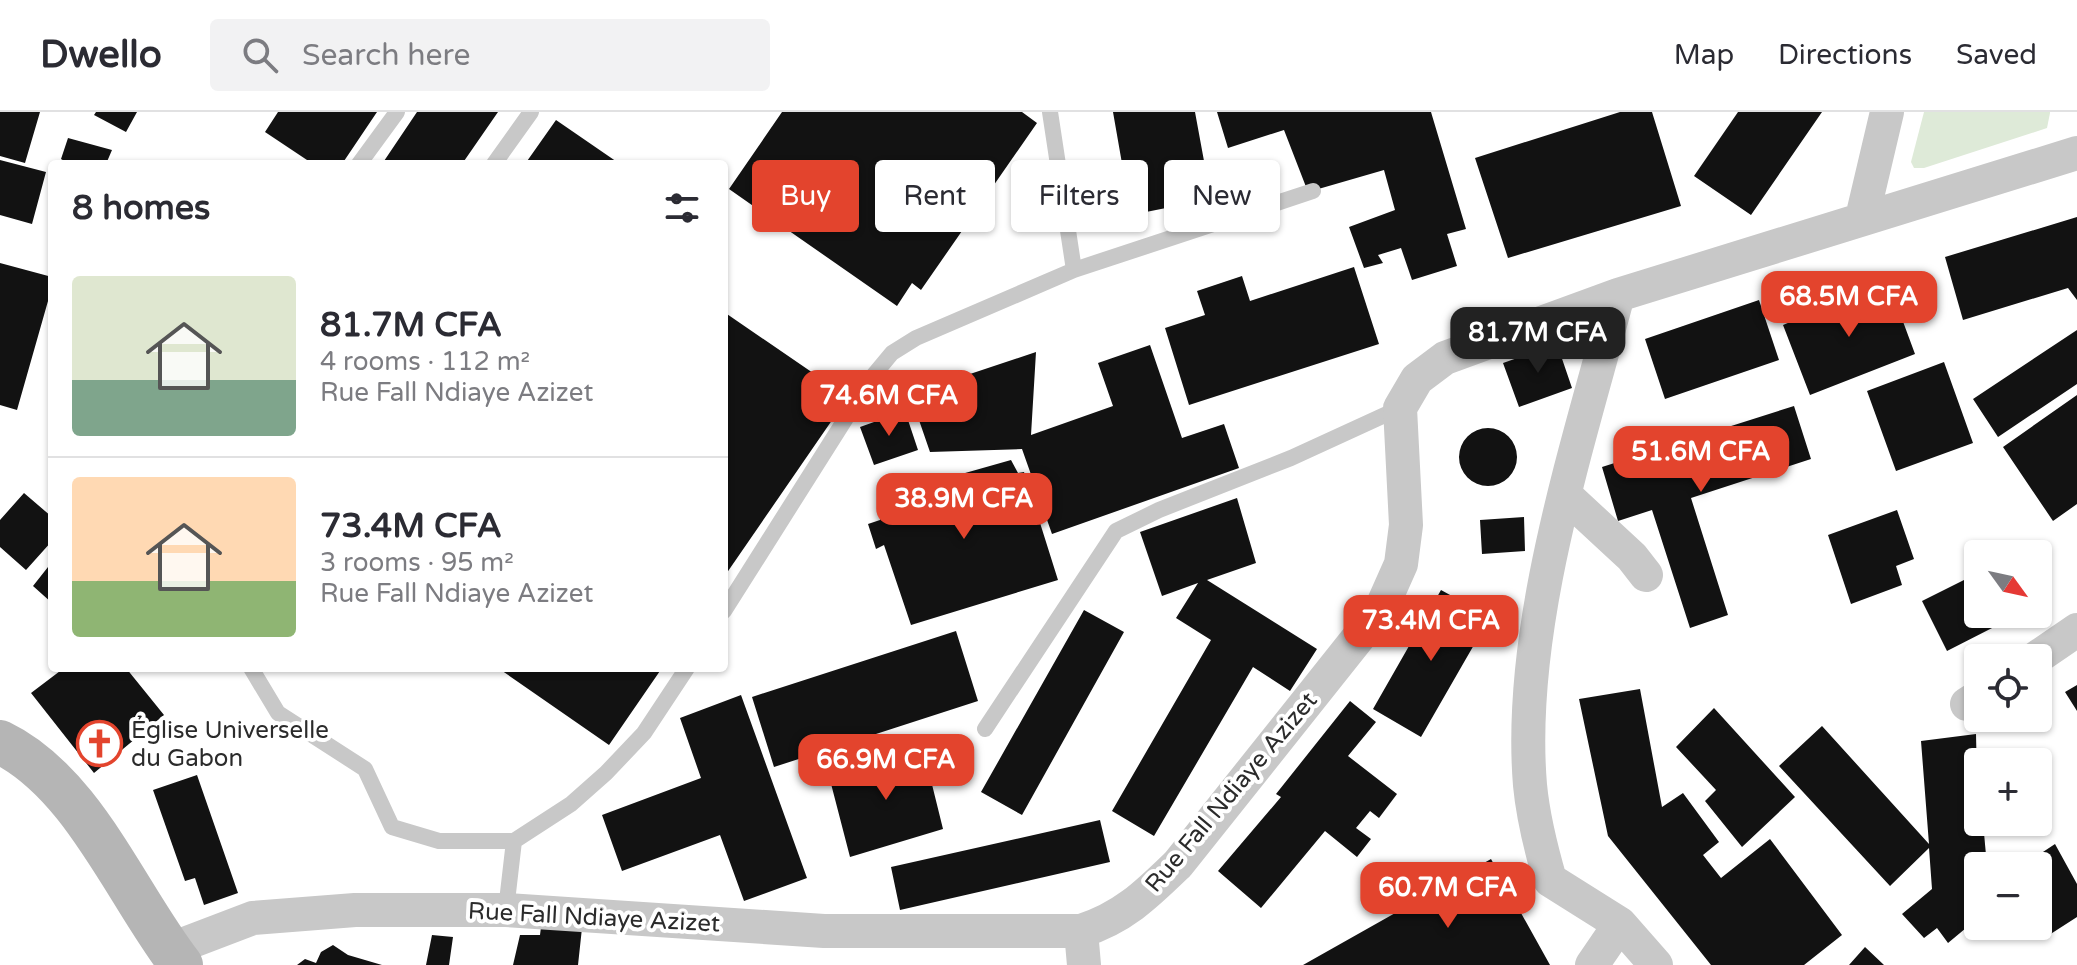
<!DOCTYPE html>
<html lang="en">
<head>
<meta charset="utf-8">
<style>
  :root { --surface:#fff; --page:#f2f2f3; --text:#2b2b33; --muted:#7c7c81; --line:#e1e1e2; --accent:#e3442d }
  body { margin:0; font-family:"Varela Round",sans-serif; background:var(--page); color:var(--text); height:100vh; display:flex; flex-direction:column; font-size:30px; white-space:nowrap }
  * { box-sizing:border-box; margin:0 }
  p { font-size:26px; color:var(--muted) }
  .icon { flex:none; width:44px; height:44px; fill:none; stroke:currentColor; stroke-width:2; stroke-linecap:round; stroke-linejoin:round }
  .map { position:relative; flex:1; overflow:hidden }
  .sheet { position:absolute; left:48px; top:48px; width:680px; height:512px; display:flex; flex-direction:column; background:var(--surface); border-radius:8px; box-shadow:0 2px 6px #0004 }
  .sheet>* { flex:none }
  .top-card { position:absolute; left:752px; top:48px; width:760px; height:72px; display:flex; gap:16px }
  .needle { width:52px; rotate:123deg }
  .fabs { position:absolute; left:1964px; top:428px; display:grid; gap:16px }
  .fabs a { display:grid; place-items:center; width:88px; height:88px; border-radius:8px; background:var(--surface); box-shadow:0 2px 6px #0004; font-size:40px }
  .price { position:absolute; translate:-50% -68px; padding:0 18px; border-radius:16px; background:var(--accent); color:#fff; font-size:26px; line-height:52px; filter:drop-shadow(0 2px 4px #0008) }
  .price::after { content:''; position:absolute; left:50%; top:48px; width:24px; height:18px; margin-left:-12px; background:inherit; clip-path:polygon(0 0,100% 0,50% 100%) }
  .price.current { background:#222; color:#fff }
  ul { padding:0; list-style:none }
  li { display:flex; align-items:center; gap:24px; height:200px; padding:0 24px }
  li+li { border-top:2px solid var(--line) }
  li span { display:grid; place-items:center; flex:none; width:224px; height:160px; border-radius:8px; color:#555 }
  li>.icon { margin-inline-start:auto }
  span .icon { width:96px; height:96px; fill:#fffc; stroke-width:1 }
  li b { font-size:34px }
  h2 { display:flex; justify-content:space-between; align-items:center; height:96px; padding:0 24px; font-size:34px }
  .pill { padding:0 28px; border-radius:8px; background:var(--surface); box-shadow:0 2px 6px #0004; font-size:28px; line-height:72px }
  .pill.current { background:var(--accent); color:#fff }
  header { display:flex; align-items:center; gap:48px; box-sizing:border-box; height:112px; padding:0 40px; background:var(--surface); border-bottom:2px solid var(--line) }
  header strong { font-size:38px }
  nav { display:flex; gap:44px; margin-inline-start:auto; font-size:28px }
  .search { width:560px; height:72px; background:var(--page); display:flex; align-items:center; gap:20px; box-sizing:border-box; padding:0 28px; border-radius:8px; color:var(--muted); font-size:30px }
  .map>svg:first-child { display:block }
</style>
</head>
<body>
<header>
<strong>Dwello</strong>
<div class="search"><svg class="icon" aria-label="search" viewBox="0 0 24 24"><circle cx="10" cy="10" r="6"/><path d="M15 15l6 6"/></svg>Search here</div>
<nav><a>Map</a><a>Directions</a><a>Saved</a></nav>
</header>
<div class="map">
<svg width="2077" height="853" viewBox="0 0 2077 853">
  <rect width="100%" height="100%" fill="#fff"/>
  <!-- green -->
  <path fill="#deead8" d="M1924 0H2050V1L2047 16 1924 56H1914L1911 50Z"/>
  <!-- building -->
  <path fill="#121212" d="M0 0H40L25 51 0 44Z
    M96 0H137L126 20 94 3Z
    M278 0H377L342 52H313L265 20Z
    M417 0H498L462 52H382Z
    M782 0H1022L1037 11 921 178 912 171 897 194 729 77Z
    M1113 0H1195L1211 87 1131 103Z
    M1217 0H1431L1466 117 1447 122 1457 154 1412 168 1401 136 1378 143 1383 151 1364 156 1349 115 1395 98 1384 58 1308 80 1284 18 1228 36Z
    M1620 0H1652L1681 94 1508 146 1475 46Z
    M1738 0H1822L1751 103 1694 64Z
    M556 8 620 52H525Z
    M68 26 112 38 106 52H69L61 47Z
    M0 48 46 60 32 112 0 103Z
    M2077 105V188L2068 176 1963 208 1945 145Z
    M0 151 52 165V175L17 298 0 293Z
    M1354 155 1379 232 1189 293 1165 216 1205 203 1197 179 1242 164 1250 189Z
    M1888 169 1915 242 1810 283 1783 213Z
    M1759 188 1779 248 1665 287 1645 227Z
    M724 200 848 285 724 465Z
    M2077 218V272L1998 325 1973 287Z
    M1557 232 1572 276 1519 295 1503 251Z
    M1150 233 1182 326 1224 312 1239 356 1052 422 1022 337 930 340 910 282 1036 240 1031 323 1113 294 1098 251Z
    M1944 250 1973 331 1896 359 1867 279Z
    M2077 283V392L2053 409 2003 335Z
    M1794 294 1811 347 1691 386 1728 503 1690 516 1652 398 1618 409 1602 355Z
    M905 299 918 338 874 353 860 315Z
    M1459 345a29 29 0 1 1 58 0a29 29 0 1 1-58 0Z
    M1011 348 1018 361 1024 360 1058 468 911 513 884 433 876 437 868 412 880 408 887 393 884 384Z
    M24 381 52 405V429L26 458 0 435V408Z
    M1237 386 1256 451 1207 468 1317 537 1290 579 1253 555 1154 724 1112 699 1211 528 1176 506 1198 471 1162 484 1140 420Z
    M1897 398 1914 447 1896 454 1902 473 1851 492 1828 423Z
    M1524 405 1525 439 1482 442 1480 408Z
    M48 455 52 459V491L33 474Z
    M1972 464 1978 477V502H1990L1996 514 1947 539 1922 489Z
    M1441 478 1490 505 1421 625 1373 597Z
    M1084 498 1124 520 1022 703 981 680Z
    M956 519 978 589 774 655 752 585Z
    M64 556H126L164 603 94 661 31 581Z
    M498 556H662L609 633Z
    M2077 573V599L2065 580Z
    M1640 577 1662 695 1683 681 1719 730 1703 743 1721 766 1770 727 1842 823 1804 853H1711L1608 724 1579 587Z
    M741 583 807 766 744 789 720 723 622 759 602 703 701 666 680 606Z
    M1350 589 1376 610 1348 644 1397 682 1379 706 1370 699 1356 716 1371 727 1357 745 1325 719 1261 796 1218 759 1281 685 1276 682Z
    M1714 596 1795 685 1742 735 1705 689 1716 678 1676 635Z
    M1822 614 1929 732 1921 629 1976 622 1978 710H1983L1987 754H1978V806L1948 831 1937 816 1924 826 1902 802 1932 777 1929 736 1890 774 1779 654Z
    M923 636 943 717 850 745 829 664Z
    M197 663 238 781 204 793 195 766 185 769 153 678Z
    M1100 708 1110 750 900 798 891 755Z
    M2055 732 2077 772V805L2049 823 2038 814V754H2022Z
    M1491 747 1550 853H1303Z
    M541 815 582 816 578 853H513L520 823H540Z
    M432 823 453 825 449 853H426Z
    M333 833 348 843 382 853H297L305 847 316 851 321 840Z
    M1865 835 1884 853H1849Z"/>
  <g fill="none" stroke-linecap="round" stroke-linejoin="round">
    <!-- service -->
    <path stroke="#c8c8c8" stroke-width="16" d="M1050 0 1074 158
      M359 52 397 0
      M494 52 531 0
      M724 499 872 265 892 241 916 226 1074 158 1313 79
      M251 556 278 601 365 657 392 715 439 729H514
      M985 617 1116 419 1159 398 1291 346 1400 296
      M506 798 514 729 571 692 606 661 644 621 687 556"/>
    <!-- minor -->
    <path stroke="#c8c8c8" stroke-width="34" d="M1862 106 1887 0
      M1618 183C1578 334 1517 516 1530 673 1533 705 1541 737 1550 768L1620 812 1656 853
      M1565 383 1632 445 1646 463
      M2036 546 2077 518
      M1967 592 1978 585
      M1081 819 1084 853
      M169 838 253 806 355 798H506L824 819H1081C1123 806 1147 782 1178 752L1381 497 1401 452 1406 413 1400 296 1417 267 1445 246 1618 183 2077 41
      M1592 853 1620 812"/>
    <!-- secondary -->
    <path stroke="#b5b5b5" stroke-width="44" d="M0 630C83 670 126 782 181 853"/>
  </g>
  <!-- icons -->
  <defs>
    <symbol id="church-ring" viewBox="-11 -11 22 22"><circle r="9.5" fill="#fff" stroke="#e3442d" stroke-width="1.5"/><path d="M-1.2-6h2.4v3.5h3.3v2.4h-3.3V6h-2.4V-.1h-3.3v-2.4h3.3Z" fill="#e3442d"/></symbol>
  </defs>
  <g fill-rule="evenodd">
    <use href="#church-ring" x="74" y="606" width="51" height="51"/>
  </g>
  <g text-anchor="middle" stroke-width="8" stroke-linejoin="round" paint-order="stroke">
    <!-- poi labels -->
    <g font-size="24" fill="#2b2b2b" stroke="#fff" text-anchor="start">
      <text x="131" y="626">Église Universelle<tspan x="131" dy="28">du Gabon</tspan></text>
    </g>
    <!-- street labels -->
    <g font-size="24" fill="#2b2b2b" stroke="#fff">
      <text transform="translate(1231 680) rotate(-50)" y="8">Rue Fall Ndiaye Azizet</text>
      <text transform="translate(594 805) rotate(3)" y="8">Rue Fall Ndiaye Azizet</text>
    </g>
  </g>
</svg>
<div class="fabs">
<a><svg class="needle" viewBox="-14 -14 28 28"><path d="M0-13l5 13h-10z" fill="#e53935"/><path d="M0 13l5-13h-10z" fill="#7c7c81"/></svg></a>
<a><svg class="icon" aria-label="locate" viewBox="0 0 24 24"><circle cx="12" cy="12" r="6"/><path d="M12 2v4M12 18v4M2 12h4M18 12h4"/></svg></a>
<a>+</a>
<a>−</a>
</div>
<b class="price" style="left:1849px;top:227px">68.5M CFA</b>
<b class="price current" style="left:1538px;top:263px">81.7M CFA</b>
<b class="price" style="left:889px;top:326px">74.6M CFA</b>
<b class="price" style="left:1701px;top:382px">51.6M CFA</b>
<b class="price" style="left:964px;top:429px">38.9M CFA</b>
<b class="price" style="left:1431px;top:551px">73.4M CFA</b>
<b class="price" style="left:886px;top:690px">66.9M CFA</b>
<b class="price" style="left:1448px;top:818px">60.7M CFA</b>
<div class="top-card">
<a class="pill current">Buy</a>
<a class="pill">Rent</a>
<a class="pill">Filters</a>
<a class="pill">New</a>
</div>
<section class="sheet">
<h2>8 homes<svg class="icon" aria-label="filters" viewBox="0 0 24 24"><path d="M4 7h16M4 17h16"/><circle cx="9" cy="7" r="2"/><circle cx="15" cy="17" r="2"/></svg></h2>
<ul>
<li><span style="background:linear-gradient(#dfe7d0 65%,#7fa58c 0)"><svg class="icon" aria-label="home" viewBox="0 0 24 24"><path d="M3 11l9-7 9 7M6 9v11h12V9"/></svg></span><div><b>81.7M CFA</b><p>4 rooms · 112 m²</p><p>Rue Fall Ndiaye Azizet</p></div></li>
<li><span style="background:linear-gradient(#ffd9b3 65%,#8fb573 0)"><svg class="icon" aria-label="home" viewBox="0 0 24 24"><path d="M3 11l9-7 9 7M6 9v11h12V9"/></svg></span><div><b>73.4M CFA</b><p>3 rooms · 95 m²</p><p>Rue Fall Ndiaye Azizet</p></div></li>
</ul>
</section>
</div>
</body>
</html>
